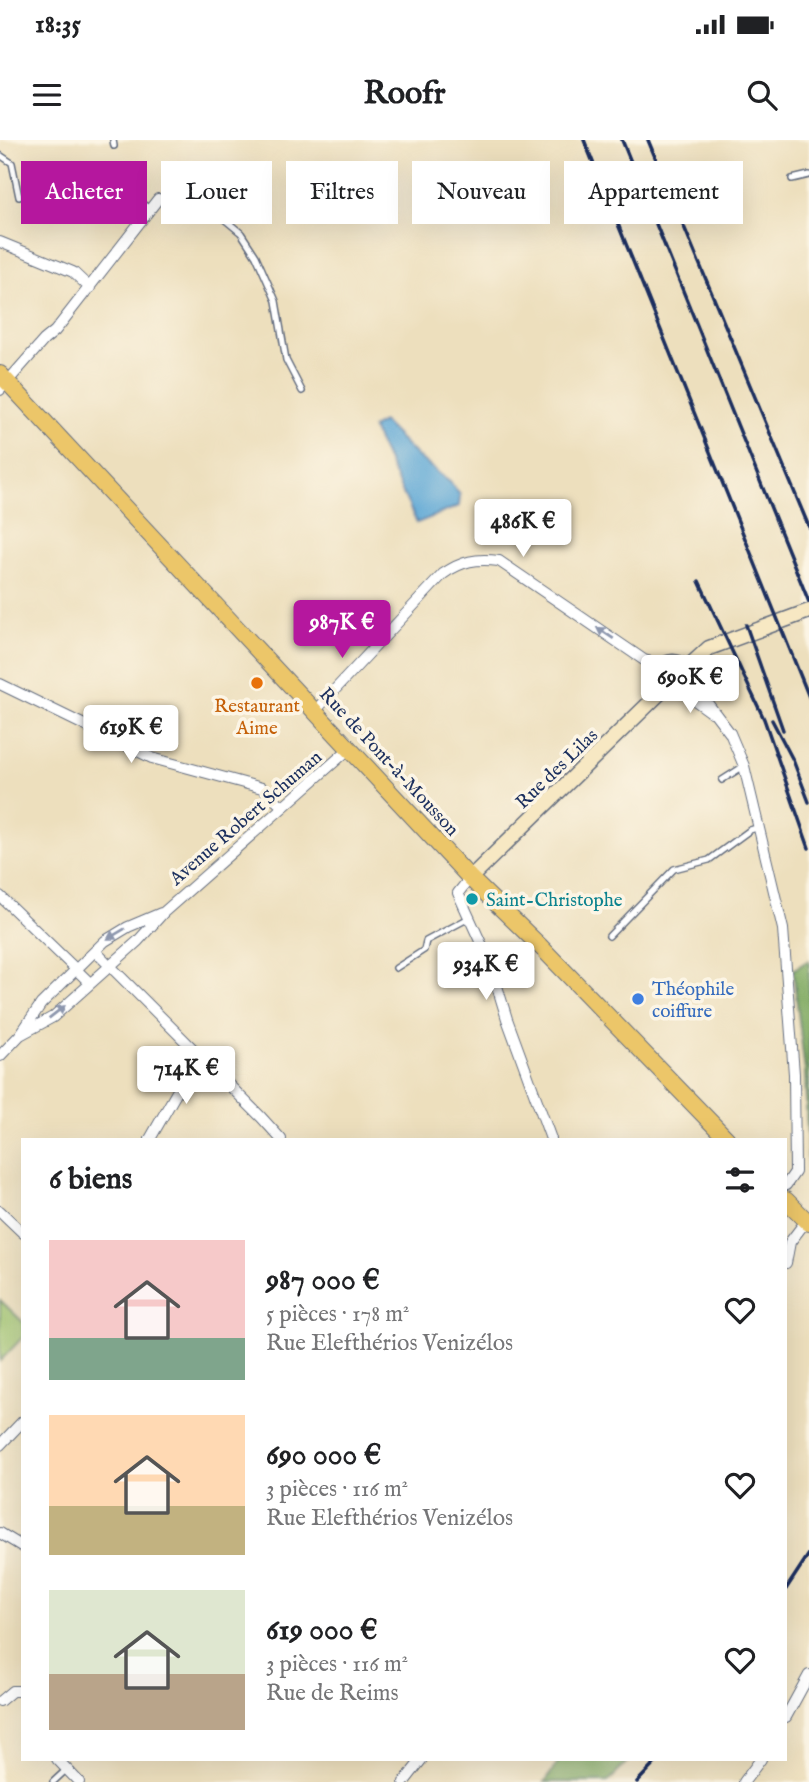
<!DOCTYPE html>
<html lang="fr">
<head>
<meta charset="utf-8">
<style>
  :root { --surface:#fff; --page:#f2f2f2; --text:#202124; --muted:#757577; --accent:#b5179e }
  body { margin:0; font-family:"IM FELL English",serif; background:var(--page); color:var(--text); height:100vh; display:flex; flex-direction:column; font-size:26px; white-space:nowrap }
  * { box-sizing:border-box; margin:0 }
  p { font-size:23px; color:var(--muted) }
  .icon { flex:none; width:38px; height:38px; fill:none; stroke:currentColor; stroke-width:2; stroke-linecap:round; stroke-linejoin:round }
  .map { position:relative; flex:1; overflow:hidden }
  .side { position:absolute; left:21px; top:998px; width:766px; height:623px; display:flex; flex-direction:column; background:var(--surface); border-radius:0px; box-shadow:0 7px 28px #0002 }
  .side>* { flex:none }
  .banner { position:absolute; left:21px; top:21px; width:768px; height:63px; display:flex; gap:14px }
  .price { position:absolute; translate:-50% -60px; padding:0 16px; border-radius:7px; background:#fff; color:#222; font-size:23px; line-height:46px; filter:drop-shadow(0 2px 4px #0008) }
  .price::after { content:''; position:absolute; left:50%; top:42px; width:21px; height:16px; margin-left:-10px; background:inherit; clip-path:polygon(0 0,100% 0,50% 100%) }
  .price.current { background:var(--accent); color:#fff }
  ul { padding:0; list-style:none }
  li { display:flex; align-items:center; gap:21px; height:175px; padding:0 28px }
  li span { display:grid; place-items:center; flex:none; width:196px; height:140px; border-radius:0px; color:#555 }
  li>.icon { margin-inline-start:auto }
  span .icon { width:84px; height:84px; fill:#fffc; stroke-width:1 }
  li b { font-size:30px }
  h2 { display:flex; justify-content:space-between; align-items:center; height:84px; padding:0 28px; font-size:30px }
  .tag { padding:0 24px; border-radius:0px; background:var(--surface); box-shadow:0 7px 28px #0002; font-size:24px; line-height:63px }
  .tag.current { background:var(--accent); color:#fff }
  .status { display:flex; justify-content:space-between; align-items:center; height:49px; padding:0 35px; background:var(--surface); direction:ltr }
  .status svg { height:19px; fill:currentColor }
  header { display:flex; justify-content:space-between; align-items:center; height:91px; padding:0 28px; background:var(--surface); font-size:32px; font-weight:700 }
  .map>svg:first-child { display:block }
</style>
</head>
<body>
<div class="status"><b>18:35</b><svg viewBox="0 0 49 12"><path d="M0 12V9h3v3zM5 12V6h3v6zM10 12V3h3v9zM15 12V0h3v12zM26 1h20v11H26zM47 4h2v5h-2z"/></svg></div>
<header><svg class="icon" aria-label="menu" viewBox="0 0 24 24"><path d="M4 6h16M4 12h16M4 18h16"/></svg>Roofr<svg class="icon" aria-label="search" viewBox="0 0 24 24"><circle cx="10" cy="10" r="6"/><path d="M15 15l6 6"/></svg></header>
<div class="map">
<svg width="809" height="1642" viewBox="0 0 809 1642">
  <rect width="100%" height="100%" fill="#fcf5e5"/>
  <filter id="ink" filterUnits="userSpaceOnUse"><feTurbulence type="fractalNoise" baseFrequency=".0143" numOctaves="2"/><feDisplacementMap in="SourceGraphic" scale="14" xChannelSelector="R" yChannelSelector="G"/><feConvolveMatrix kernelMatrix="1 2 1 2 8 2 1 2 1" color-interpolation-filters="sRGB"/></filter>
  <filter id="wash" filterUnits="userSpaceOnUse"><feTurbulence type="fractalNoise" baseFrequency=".00686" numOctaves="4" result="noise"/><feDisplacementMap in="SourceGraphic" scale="28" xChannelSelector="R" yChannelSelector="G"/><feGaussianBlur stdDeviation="1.57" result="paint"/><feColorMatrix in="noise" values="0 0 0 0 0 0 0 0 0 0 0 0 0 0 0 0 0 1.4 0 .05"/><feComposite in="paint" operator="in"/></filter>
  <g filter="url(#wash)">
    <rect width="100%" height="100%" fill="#eddfbd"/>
    <!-- green -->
    <path fill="#9ec36d" stroke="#5c7966" stroke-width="2" d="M0 1160 23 1182V1197L0 1221Z"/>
    <!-- forest -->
    <path fill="#7ea960" stroke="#4c6c5f" stroke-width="2" d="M809 820V1061L805 931 793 830Z
      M560 1619H631L608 1642H545Z"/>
    <!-- water -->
    <path fill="#5ea8d6" stroke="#3c6c9a" stroke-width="2" d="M383 282 417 316 451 343 460 355 459 366 417 383 372 288Z"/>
  </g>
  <g filter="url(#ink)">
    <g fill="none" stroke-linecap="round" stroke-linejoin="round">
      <defs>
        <path id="lane" d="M113 0 114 6
          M0 15 12 23 19 57
          M792 39 809 35
          M78 45 86 33 95 31 150 69
          M158 59 183 45 241 93 256 116 276 161 286 220 302 251
          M722 640 744 626
          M609 796 674 729 709 720 750 690 760 687
          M396 828 424 810 426 801 469 778
          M53 1642 67 1629"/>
        <path id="street" d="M0 102 73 132 90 148
          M0 250 44 200 55 191 158 59
          M686 535 730 593 744 626 783 789 794 934 795 1032 786 1045
          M0 544 152 618 262 648 283 667
          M675 546 711 572
          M314 572 443 434C462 421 476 418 499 421L644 520 665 526
          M470 738 458 753 490 823 507 879 551 999
          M0 756 90 843
          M95 811 261 977 281 999
          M20 895 53 877 138 801 164 772 349 609
          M0 916 20 895 41 864 105 801 128 787 161 773
          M150 999 190 929 201 918
          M0 1071 23 1093
          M786 1123 790 1102 806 1081
          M0 1305 23 1281
          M0 1393 23 1407
          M0 1561 12 1551H23
          M786 1577 809 1535
          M57 1619 79 1642
          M404 1642 422 1619
          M744 1642 761 1619"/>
        <path id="secondary" d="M661 534a12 12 0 1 1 24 0a12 12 0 1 1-24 0Z
          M685 530 709 508 809 471
          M470 738 668 545"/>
        <path id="primary" d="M0 234 470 738 541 807 727 999
          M786 1060 809 1083"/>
      </defs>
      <!-- lane casing -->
      <use href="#lane" stroke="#646d7f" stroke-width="8"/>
      <!-- street casing -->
      <use href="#street" stroke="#646d7f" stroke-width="12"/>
      <!-- secondary casing -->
      <use href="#secondary" stroke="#646d7f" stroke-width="17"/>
      <!-- primary casing -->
      <use href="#primary" stroke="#646d7f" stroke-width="18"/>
      <!-- lane -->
      <use href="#lane" stroke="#fff" stroke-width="5"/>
      <!-- street -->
      <use href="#street" stroke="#fff" stroke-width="10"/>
      <!-- secondary -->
      <use href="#secondary" stroke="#f7e8c3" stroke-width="14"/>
      <!-- primary -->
      <use href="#primary" stroke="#ecc669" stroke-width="16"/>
      <!-- rail -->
      <path stroke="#1b2f5e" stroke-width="3.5" d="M584 0 809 557
        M622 0 809 462
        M648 0 809 387
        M699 441 764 579 809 708
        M746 485 783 590
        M772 580 793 620 809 662
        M786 1449 809 1414
        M637 1642 659 1619"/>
    </g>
    <!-- one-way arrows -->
    <defs><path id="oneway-solid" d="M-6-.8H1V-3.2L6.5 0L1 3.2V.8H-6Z" transform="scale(1.75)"/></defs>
    <g fill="#8d97ae">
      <use href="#oneway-solid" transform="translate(605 493) rotate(-146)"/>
      <use href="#oneway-solid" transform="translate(116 794) rotate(149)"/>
      <use href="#oneway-solid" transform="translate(57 872) rotate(-38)"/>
    </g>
  </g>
  <!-- markers -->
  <circle fill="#e8710a" stroke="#fcf5e5" stroke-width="2.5" cx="257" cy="543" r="7"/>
  <circle fill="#0f9aa8" stroke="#fcf5e5" stroke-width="2.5" cx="472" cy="759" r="7"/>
  <circle fill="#3f7fe0" stroke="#fcf5e5" stroke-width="2.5" cx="638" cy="859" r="7"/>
  <g text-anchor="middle" stroke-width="7" stroke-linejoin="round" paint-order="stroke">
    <!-- food labels -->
    <g font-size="19" fill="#c56008" stroke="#fcf5e5">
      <text x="257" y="572">Restaurant<tspan x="257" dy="22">Aime</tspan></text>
    </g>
    <!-- street labels -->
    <g font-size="19" fill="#1b2f5e" stroke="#fcf5e5">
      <text transform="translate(390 621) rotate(47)" y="7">Rue de Pont-à-Mousson</text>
      <text transform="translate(556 628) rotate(-44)" y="7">Rue des Lilas</text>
      <text transform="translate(245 677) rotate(-41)" y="7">Avenue Robert Schuman</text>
    </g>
    <!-- culture labels -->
    <g font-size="19" fill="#0d838f" stroke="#fcf5e5" text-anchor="start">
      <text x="486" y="766">Saint-Christophe</text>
    </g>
    <!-- shop labels -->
    <g font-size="19" fill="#366cbe" stroke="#fcf5e5" text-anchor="start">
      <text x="652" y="855">Théophile<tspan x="652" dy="22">coiffure</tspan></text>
    </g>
  </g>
</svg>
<b class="price" style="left:523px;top:419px">486K €</b>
<b class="price current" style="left:342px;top:520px">987K €</b>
<b class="price" style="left:690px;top:575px">690K €</b>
<b class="price" style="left:131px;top:625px">619K €</b>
<b class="price" style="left:486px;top:862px">934K €</b>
<b class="price" style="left:186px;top:966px">714K €</b>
<div class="banner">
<a class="tag current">Acheter</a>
<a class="tag">Louer</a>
<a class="tag">Filtres</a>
<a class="tag">Nouveau</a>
<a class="tag">Appartement</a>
</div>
<section class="side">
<h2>6 biens<svg class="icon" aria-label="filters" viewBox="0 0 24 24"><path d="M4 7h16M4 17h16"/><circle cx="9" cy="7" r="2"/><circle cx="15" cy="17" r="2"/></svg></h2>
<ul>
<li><span style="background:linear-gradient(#f6c9c9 70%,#7fa58c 0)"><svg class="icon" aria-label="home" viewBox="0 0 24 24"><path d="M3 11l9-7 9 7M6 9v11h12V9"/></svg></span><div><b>987 000 €</b><p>5 pièces · 178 m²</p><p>Rue Elefthérios Venizélos</p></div><svg class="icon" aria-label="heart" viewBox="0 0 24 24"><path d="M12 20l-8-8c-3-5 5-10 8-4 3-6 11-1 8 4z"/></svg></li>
<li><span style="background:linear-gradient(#ffd9b3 65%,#c2b280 0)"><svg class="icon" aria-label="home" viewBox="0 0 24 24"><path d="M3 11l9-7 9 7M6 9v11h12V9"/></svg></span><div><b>690 000 €</b><p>3 pièces · 116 m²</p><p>Rue Elefthérios Venizélos</p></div><svg class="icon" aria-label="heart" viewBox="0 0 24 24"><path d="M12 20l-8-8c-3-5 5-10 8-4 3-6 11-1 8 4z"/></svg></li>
<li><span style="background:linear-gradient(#dfe7d0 60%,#b9a48a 0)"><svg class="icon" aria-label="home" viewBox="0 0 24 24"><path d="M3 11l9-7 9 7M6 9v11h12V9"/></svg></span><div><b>619 000 €</b><p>3 pièces · 116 m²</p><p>Rue de Reims</p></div><svg class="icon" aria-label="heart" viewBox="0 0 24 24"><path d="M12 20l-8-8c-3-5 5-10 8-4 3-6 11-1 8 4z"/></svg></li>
</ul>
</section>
</div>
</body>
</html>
